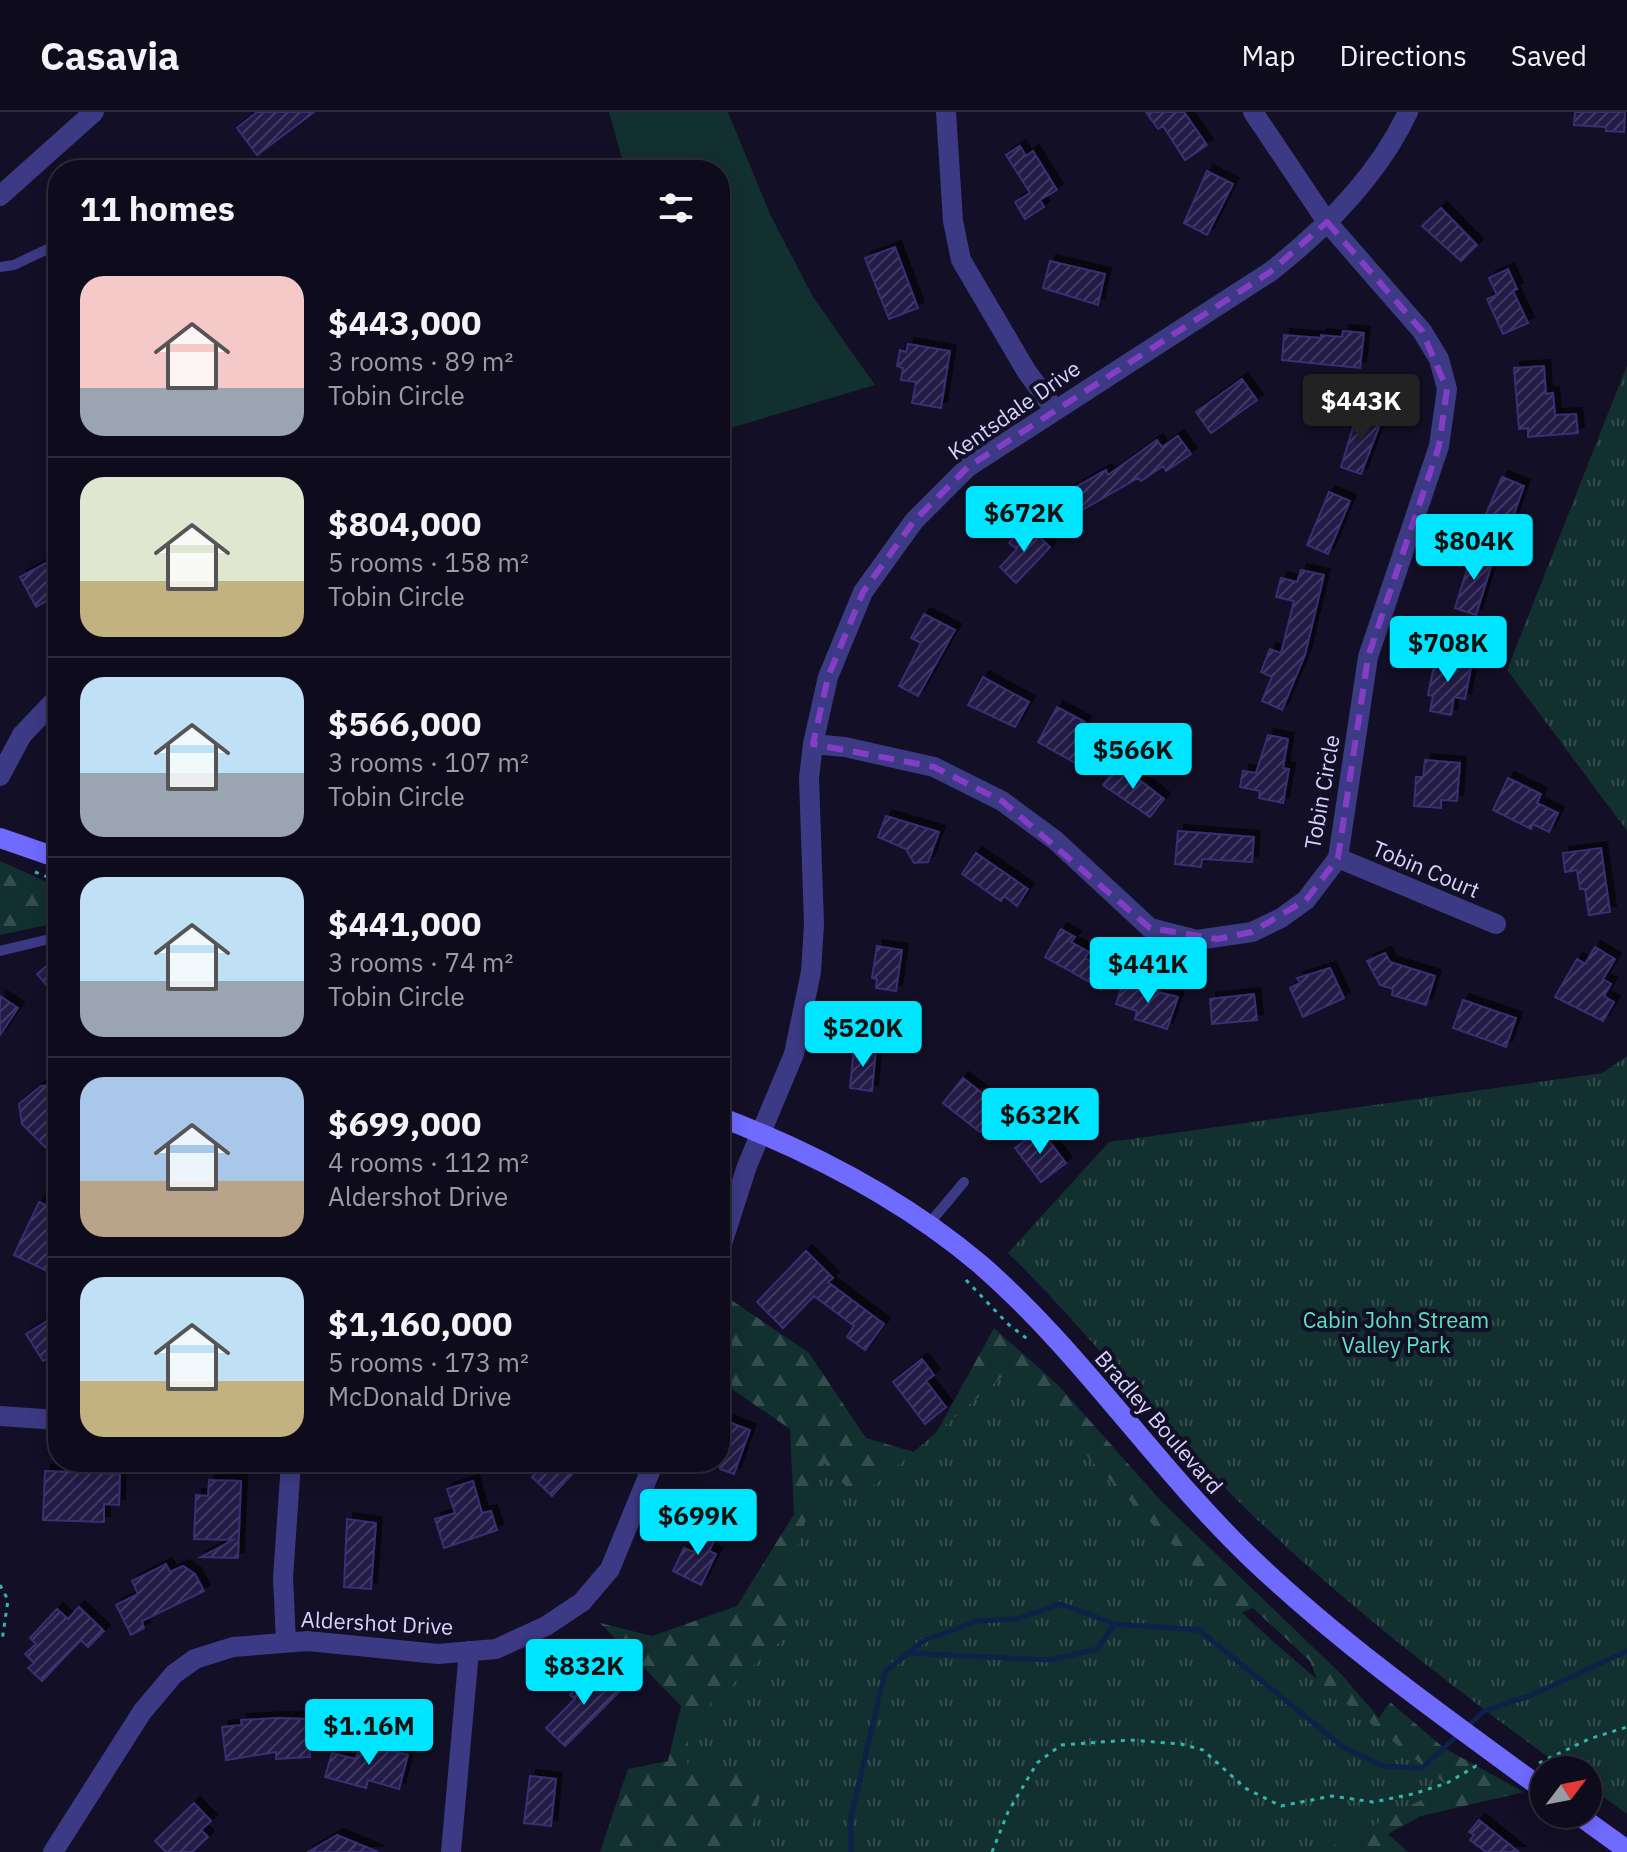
<!DOCTYPE html>
<html lang="en">
<head>
<meta charset="utf-8">
<style>
  :root { --surface:#0e0b1c; --page:#171425; --text:#f1f3f6; --muted:#9b9ba3; --line:#2e2b3b; --accent:#00e5ff }
  body { margin:0; font-family:"IBM Plex Sans",sans-serif; background:var(--page); color:var(--text); height:100vh; display:flex; flex-direction:column; font-size:30px; white-space:nowrap }
  * { box-sizing:border-box; margin:0 }
  p { font-size:26px; color:var(--muted) }
  .icon { flex:none; width:44px; height:44px; fill:none; stroke:currentColor; stroke-width:2; stroke-linecap:round; stroke-linejoin:round }
  .map { position:relative; flex:1; overflow:hidden }
  .details { position:absolute; left:48px; top:48px; width:682px; height:1312px; display:flex; flex-direction:column; background:var(--surface); border-radius:32px; box-shadow:0 4px 20px #0003,0 0 0 2px var(--line) }
  .details>* { flex:none }
  .needle { width:52px; rotate:58deg }
  .fabs { position:absolute; left:1530px; top:1644px; display:grid; gap:16px }
  .fabs a { display:grid; place-items:center; width:72px; height:72px; border-radius:50%; background:var(--surface); box-shadow:0 4px 20px #0003,0 0 0 2px var(--line); font-size:40px }
  .price { position:absolute; translate:-50% -68px; padding:0 18px; border-radius:8px; background:var(--accent); color:#111; font-size:26px; line-height:52px; filter:drop-shadow(0 2px 4px #0008) }
  .price::after { content:''; position:absolute; left:50%; top:48px; width:24px; height:18px; margin-left:-12px; background:inherit; clip-path:polygon(0 0,100% 0,50% 100%) }
  .price.selected { background:#222; color:#fff }
  ul { padding:0; list-style:none }
  li { display:flex; align-items:center; gap:24px; height:200px; padding:0 32px }
  li+li { border-top:2px solid var(--line) }
  li span { display:grid; place-items:center; flex:none; width:224px; height:160px; border-radius:24px; color:#555 }
  li>.icon { margin-inline-start:auto }
  span .icon { width:96px; height:96px; fill:#fffc; stroke-width:1 }
  li b { font-size:34px }
  h2 { display:flex; justify-content:space-between; align-items:center; height:96px; padding:0 32px; font-size:34px }
  header { display:flex; align-items:center; gap:48px; box-sizing:border-box; height:112px; padding:0 40px; background:var(--surface); border-bottom:2px solid var(--line) }
  header strong { font-size:38px }
  nav { display:flex; gap:44px; margin-inline-start:auto; font-size:28px }
  .map>svg:first-child { display:block }
</style>
</head>
<body>
<header>
<strong>Casavia</strong>
<nav><a>Map</a><a>Directions</a><a>Saved</a></nav>
</header>
<div class="map">
<svg width="1627" height="1740" viewBox="0 0 1627 1740">
  <defs>
    <pattern id="forest-firs" width="22" height="20" patternUnits="userSpaceOnUse" patternTransform="scale(2)"><rect width="22" height="20" fill="#12302f"/><path d="M5 1l3.5 6h-7zM16 11l3.5 6h-7z" fill="#344d4e"/></pattern>
    <pattern id="park-tufts" width="24" height="20" patternUnits="userSpaceOnUse" patternTransform="scale(2)"><rect width="24" height="20" fill="#12302f"/><path d="M3 7l-1-3M5 7V3M7 7l1-3M15 17l-1-3M17 17v-4M19 17l1-3" fill="none" stroke="#344d4e"/></pattern>
    <pattern id="building-hatch" width="6" height="6" patternUnits="userSpaceOnUse" patternTransform="scale(2)"><rect width="6" height="6" fill="#241b47"/><path d="M-1 1l2-2M0 6l6-6M5 7l2-2" fill="none" stroke="#433b63"/></pattern>
    <filter id="shadow"><feDropShadow dx="6" dy="-6" stdDeviation="0" flood-color="#0009"/></filter>
  </defs>
  <rect width="100%" height="100%" fill="#130f26"/>
  <!-- forest -->
  <path fill="url(#forest-firs)" fill-rule="evenodd" d="M0 749 58 775 56 811 0 823Z
    M721 1181 809 1241 866 1326 924 1343 994 1216 1058 1273 1162 1390 1342 1563 1379 1606 1390 1590 1444 1636 1524 1680 1421 1704 1388 1722 1408 1740H600L628 1657 668 1649 681 1594 600 1511 652 1524 737 1494 794 1402 790 1317 720 1269ZM1253 1496 1310 1549 1342 1633 1199 1517Z"/>
  <!-- park -->
  <path fill="url(#park-tufts)" d="M1627 253V719L1507 558Z
    M1627 944V1702L1588 1674V1658H1566C1444 1569 1324 1477 1217 1368 1145 1295 1082 1213 1008 1141L1109 1030 1602 961Z
    M1009 1259C1083 1340 1158 1421 1238 1497 1304 1560 1377 1616 1448 1674L1322 1740H746L766 1659 687 1657 689 1611 793 1518 795 1442 824 1351 858 1387Z"/>
  <!-- pitch -->
  <path fill="#12302f" d="M609 0H728L770 102 813 185 875 273 720 319V58H625Z"/>
  <g fill="none" stroke-linecap="round" stroke-linejoin="round">
    <!-- stream -->
    <path stroke="#0c2248" stroke-width="5" d="M907 1541 1051 1548 1097 1537 1115 1512
      M1467 1615 1484 1599 1532 1583 1627 1539
      M851 1740V1705L885 1560 923 1529 977 1509 1016 1507 1061 1492 1115 1512 1199 1518 1343 1635 1383 1654 1422 1656 1459 1622"/>
  </g>
  <!-- building -->
  <path fill="url(#building-hatch)" stroke="#3b2d73" stroke-width="2" filter="url(#shadow)" d="M257 0H314L257 43 237 16Z
    M1146 0H1184L1207 33 1185 48 1163 14 1158 17Z
    M1575 0H1625L1624 20 1606 19V15L1574 13Z
    M1020 34 1026 44 1033 39 1057 78 1040 88 1044 95 1025 107 1015 90 1030 81 1006 43Z
    M1207 59 1233 72 1207 123 1184 111Z
    M1441 96 1477 133 1461 149 1422 114Z
    M895 135 918 196 889 207 865 146Z
    M1050 149 1105 162 1098 193 1043 176Z
    M1508 157 1517 177 1513 179 1528 211 1503 222 1487 187 1497 183 1489 166Z
    M1343 219 1364 221 1360 256 1282 248 1284 223 1321 226V223L1342 225Z
    M908 232 950 239 941 296 912 291 916 270 901 268 903 256 897 254 900 238 906 240Z
    M1544 254 1546 282 1553 281 1555 303 1576 302 1578 321 1528 325V316L1519 317 1514 256Z
    M1242 267 1257 288 1211 321 1196 300Z
    M1358 299 1382 307 1361 362 1341 355Z
    M1178 324 1191 342 1166 359 1163 354 1141 369 1138 366 1070 405 1058 385 1106 358 1108 363 1157 328 1162 335Z
    M1502 365 1524 374 1510 413 1485 404Z
    M1329 380 1350 389 1328 442 1307 433Z
    M1026 413 1050 435 1016 471 1000 455 1017 437 1009 431Z
    M1473 438 1494 445 1476 503 1455 496Z
    M46 451 58 472V483L36 495 20 465Z
    M1301 458 1324 463 1305 543 1282 598 1262 589 1272 565 1261 560 1270 537 1281 541 1294 489 1276 485 1281 466 1297 470Z
    M924 502 955 518 918 584 899 574 921 531 911 526Z
    M1436 544 1461 549 1460 554 1471 556 1465 587 1454 585 1451 603 1430 599 1433 584 1428 583Z
    M983 565 1029 590 1015 615 968 593Z
    M1057 595 1085 610 1075 628 1094 638 1084 656 1038 630Z
    M1268 623 1288 627 1283 656 1289 657 1283 691 1259 686 1260 679 1240 675 1243 659 1256 661Z
    M1425 648 1460 651 1457 689 1441 688V696L1414 694 1416 665H1423Z
    M1119 652 1164 687 1150 705 1103 673Z
    M1508 666 1541 682 1537 691 1558 701 1549 720 1533 712 1531 717 1493 698Z
    M886 704 939 720 928 750 914 751 906 737 878 725Z
    M1178 719 1254 725 1252 750 1202 747 1201 755 1175 752Z
    M1601 736 1610 800 1589 803 1585 777H1580L1577 758 1565 760 1563 741Z
    M976 741 1028 777 1017 794 1004 784 1001 789 962 762Z
    M1061 817 1075 825 1071 830 1089 840 1085 846 1102 856 1093 872 1045 845Z
    M877 834 902 838 896 879 876 876 877 867 872 866Z
    M1595 835 1615 847 1603 867 1611 872 1604 884 1614 890 1603 909 1555 885 1577 847 1585 852Z
    M1385 841 1390 850 1435 864 1426 893 1392 883 1393 877 1380 873 1367 849Z
    M58 844V886L37 862Z
    M1330 856 1344 886 1303 905 1290 876 1300 871 1297 866Z
    M1123 871 1178 885 1167 917 1135 907 1137 899 1116 892Z
    M1254 882 1257 908 1212 912 1210 887Z
    M0 884 18 896 0 923Z
    M1463 888 1516 906 1506 935 1453 916Z
    M854 935 876 937 872 979 850 976Z
    M963 966 1000 995 980 1020 943 991Z
    M58 973V1048L22 1012 19 992 41 974Z
    M1040 1017 1066 1051 1041 1070 1015 1036Z
    M39 1090 58 1099V1151L53 1162 14 1143Z
    M806 1139 833 1166 828 1170 884 1212 865 1238 847 1225 854 1214 814 1184 783 1216 757 1190Z
    M58 1202V1240L43 1249 26 1222Z
    M922 1247 934 1263 926 1269 946 1295 925 1312 893 1270Z
    M726 1309 750 1318 734 1362 720 1357V1324Z
    M546 1350H583L552 1384 532 1365Z
    M45 1359 120 1362 119 1393 104 1392V1410L43 1408Z
    M209 1368 241 1369 238 1446 201 1445 233 1428 194 1427 196 1383 208 1384Z
    M473 1369 482 1401 491 1399 497 1418 444 1436 435 1407 455 1401 447 1377Z
    M347 1407 376 1411 371 1477 344 1475Z
    M707 1411 720 1417 709 1439 716 1442 701 1473 673 1459 684 1436 694 1440Z
    M166 1452 170 1460 183 1454 195 1462 204 1479 142 1509 144 1516 131 1523 116 1493 138 1482 132 1469Z
    M79 1495 104 1519 88 1535 81 1528 42 1569 28 1556 34 1551 25 1542 36 1532 30 1526 57 1497 68 1507Z
    M606 1559 623 1576 565 1634 546 1616 575 1587 570 1583 589 1564 595 1570Z
    M278 1606 307 1607 310 1645 276 1647V1640L226 1648 222 1615 242 1613 241 1608Z
    M360 1630 408 1643 399 1677 368 1668 366 1676 325 1665 332 1641 356 1647Z
    M530 1664 556 1667 551 1714 524 1711Z
    M194 1691 211 1709 201 1718 208 1725 192 1740H166L155 1729Z
    M1479 1708 1519 1740H1486L1470 1728 1474 1723 1469 1720Z
    M337 1723 378 1740H308Z"/>
  <g fill="none" stroke-linecap="round" stroke-linejoin="round">
    <!-- path -->
    <path stroke="#2fb8b0" stroke-width="3" stroke-dasharray="4 6" stroke-linecap="butt" d="M35 760 58 769
      M966 1168 1008 1212 1030 1229
      M0 1473 8 1488 2 1529
      M1539 1651 1589 1627 1627 1615
      M992 1740 1008 1700 1037 1651 1061 1633 1130 1628 1181 1632 1203 1638 1245 1676 1281 1694 1332 1684 1373 1690 1413 1682 1447 1671 1476 1654 1481 1658"/>
    <!-- lane -->
    <path stroke="#3d3a85" stroke-width="10" d="M0 155 14 153 58 132
      M0 839 58 825
      M928 1113 964 1070"/>
    <!-- street -->
    <path stroke="#3d3a85" stroke-width="20" d="M946 0 953 109 961 148 1027 260 1054 297
      M0 84 94 0
      M813 632 845 635 934 655 1002 689 1055 728 1150 816 1197 828 1252 820 1281 806 1306 788 1338 746 1368 545 1439 334 1447 277 1439 247 1422 219 1327 110 1253 0
      M0 664 22 623 58 585
      M1338 746 1496 812
      M720 1138 747 1054 794 942 811 860 814 812 809 666 813 632 828 565 863 480 914 409 968 355 1270 160C1325 117 1378 64 1408 0
      M0 1304 58 1308
      M286 1530 283 1466 291 1350
      M53 1740 142 1600 174 1562 195 1547 233 1535 308 1529 438 1542 496 1537 546 1514 582 1490 610 1457 654 1350
      M451 1740 469 1539"/>
    <!-- secondary -->
    <path stroke="#6f6bff" stroke-width="20" d="M0 726 58 746
      M720 1005C814 1041 904 1088 981 1153 1081 1240 1155 1354 1251 1446 1341 1532 1444 1605 1544 1678
      M1577 1702 1627 1738"/>
  </g>
  <!-- marked area -->
  <path fill="none" stroke="#843dc5" stroke-width="6" stroke-dasharray="16 10" stroke-linejoin="round" d="M1327 110 1422 219 1447 277 1439 334 1368 545 1338 746 1306 788 1252 820 1217 827 1150 816 1002 689 934 655 813 632 828 565 863 480 914 409 968 355 1270 160Z"/>
  <g text-anchor="middle" stroke-width="8" stroke-linejoin="round" paint-order="stroke">
    <!-- street labels -->
    <g font-size="22" fill="#d9d4ff" stroke="#130f26">
      <text transform="translate(1014 298) rotate(-35)" y="8">Kentsdale Drive</text>
      <text transform="translate(1322 680) rotate(-80)" y="8">Tobin Circle</text>
      <text transform="translate(1426 757) rotate(23)" y="8">Tobin Court</text>
      <text transform="translate(1159 1310) rotate(49)" y="8">Bradley Boulevard</text>
      <text transform="translate(377 1511) rotate(3)" y="8">Aldershot Drive</text>
    </g>
    <!-- park labels -->
    <g font-size="22" fill="#5fe0c0" stroke="#130f26">
      <text x="1396" y="1216">Cabin John Stream<tspan x="1396" dy="25">Valley Park</tspan></text>
    </g>
  </g>
</svg>
<div class="fabs">
<a><svg class="needle" viewBox="-14 -14 28 28"><path d="M0-13l5 13h-10z" fill="#e53935"/><path d="M0 13l5-13h-10z" fill="#9b9ba3"/></svg></a>
</div>
<b class="price selected" style="left:1361px;top:330px">$443K</b>
<b class="price" style="left:1024px;top:442px">$672K</b>
<b class="price" style="left:1474px;top:470px">$804K</b>
<b class="price" style="left:1448px;top:572px">$708K</b>
<b class="price" style="left:1133px;top:679px">$566K</b>
<b class="price" style="left:1148px;top:893px">$441K</b>
<b class="price" style="left:863px;top:957px">$520K</b>
<b class="price" style="left:1040px;top:1044px">$632K</b>
<b class="price" style="left:698px;top:1445px">$699K</b>
<b class="price" style="left:584px;top:1595px">$832K</b>
<b class="price" style="left:369px;top:1655px">$1.16M</b>
<section class="details">
<h2>11 homes<svg class="icon" aria-label="filters" viewBox="0 0 24 24"><path d="M4 7h16M4 17h16"/><circle cx="9" cy="7" r="2"/><circle cx="15" cy="17" r="2"/></svg></h2>
<ul>
<li><span style="background:linear-gradient(#f6c9c9 70%,#9aa5b1 0)"><svg class="icon" aria-label="home" viewBox="0 0 24 24"><path d="M3 11l9-7 9 7M6 9v11h12V9"/></svg></span><div><b>$443,000</b><p>3 rooms · 89 m²</p><p>Tobin Circle</p></div></li>
<li><span style="background:linear-gradient(#dfe7d0 65%,#c2b280 0)"><svg class="icon" aria-label="home" viewBox="0 0 24 24"><path d="M3 11l9-7 9 7M6 9v11h12V9"/></svg></span><div><b>$804,000</b><p>5 rooms · 158 m²</p><p>Tobin Circle</p></div></li>
<li><span style="background:linear-gradient(#bfe0f5 60%,#9aa5b1 0)"><svg class="icon" aria-label="home" viewBox="0 0 24 24"><path d="M3 11l9-7 9 7M6 9v11h12V9"/></svg></span><div><b>$566,000</b><p>3 rooms · 107 m²</p><p>Tobin Circle</p></div></li>
<li><span style="background:linear-gradient(#bfe0f5 65%,#9aa5b1 0)"><svg class="icon" aria-label="home" viewBox="0 0 24 24"><path d="M3 11l9-7 9 7M6 9v11h12V9"/></svg></span><div><b>$441,000</b><p>3 rooms · 74 m²</p><p>Tobin Circle</p></div></li>
<li><span style="background:linear-gradient(#a9c7e8 65%,#b9a48a 0)"><svg class="icon" aria-label="home" viewBox="0 0 24 24"><path d="M3 11l9-7 9 7M6 9v11h12V9"/></svg></span><div><b>$699,000</b><p>4 rooms · 112 m²</p><p>Aldershot Drive</p></div></li>
<li><span style="background:linear-gradient(#bfe0f5 65%,#c2b280 0)"><svg class="icon" aria-label="home" viewBox="0 0 24 24"><path d="M3 11l9-7 9 7M6 9v11h12V9"/></svg></span><div><b>$1,160,000</b><p>5 rooms · 173 m²</p><p>McDonald Drive</p></div></li>
</ul>
</section>
</div>
</body>
</html>
